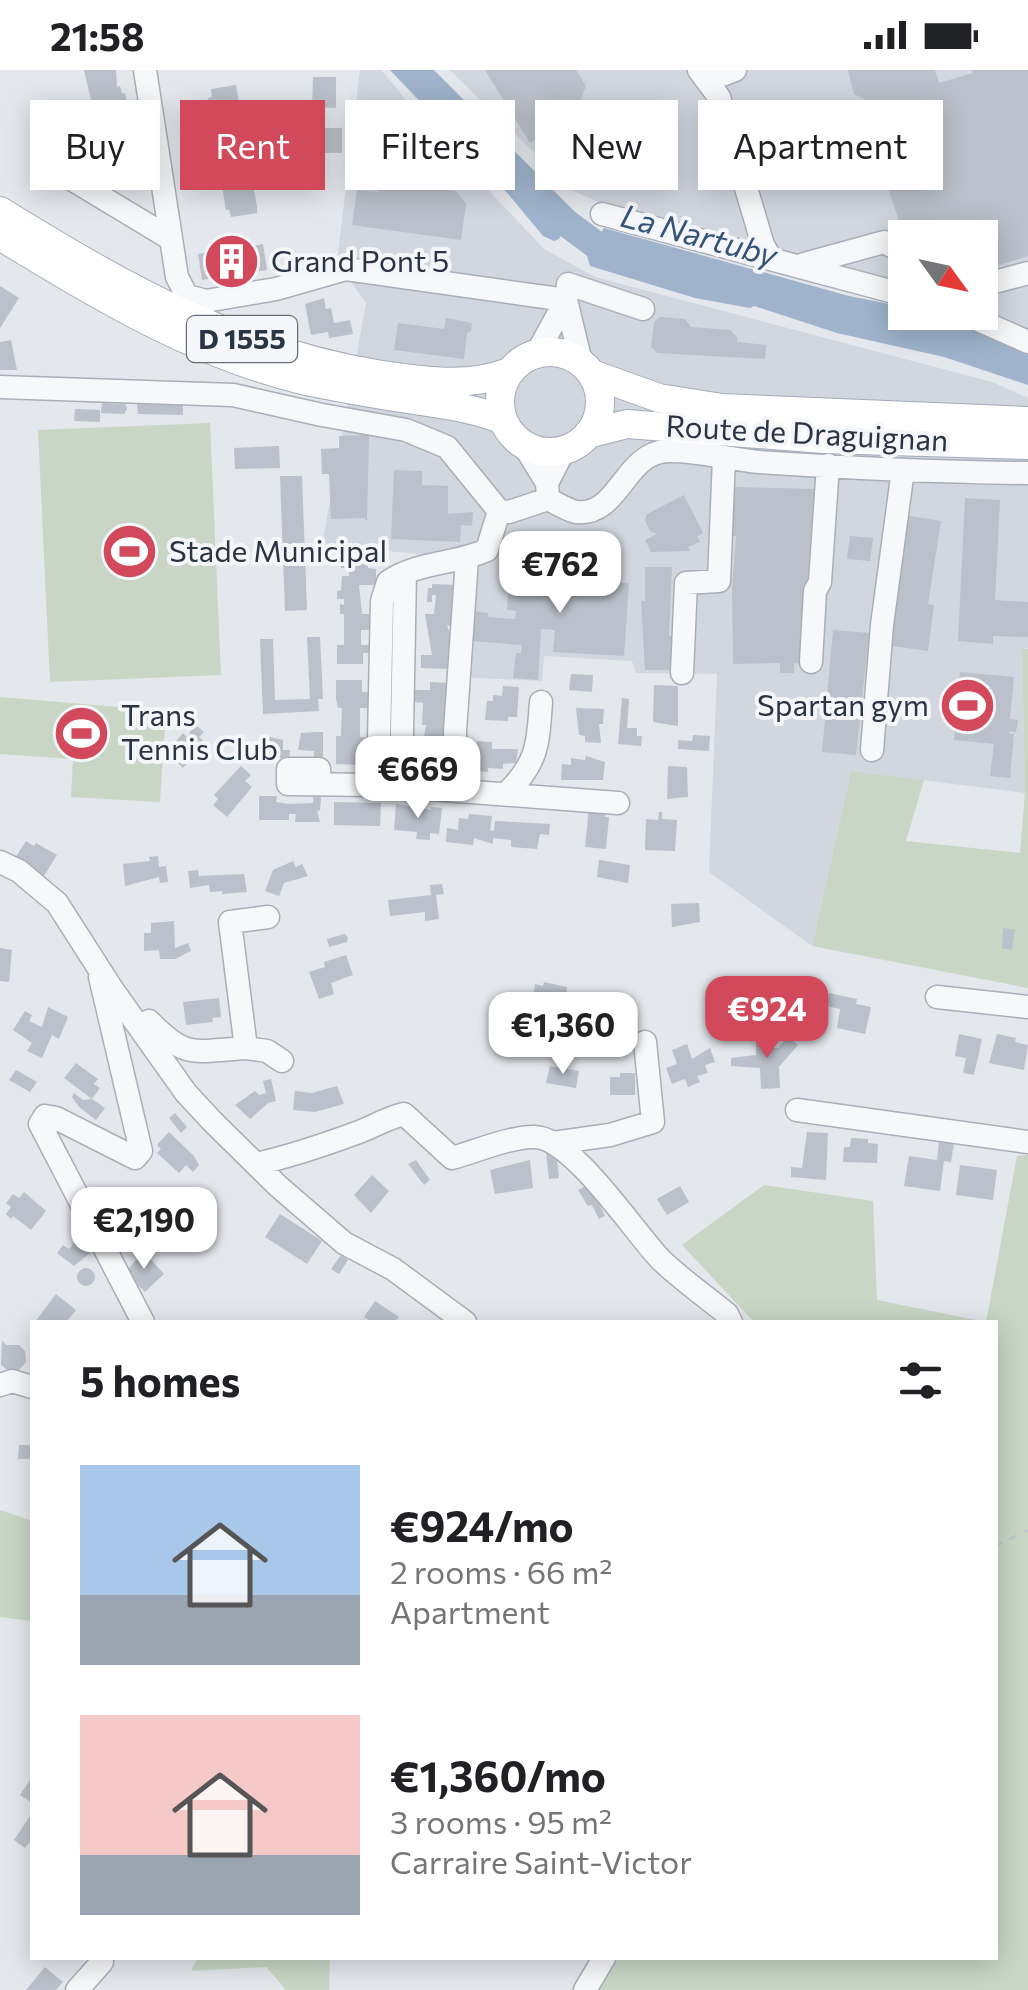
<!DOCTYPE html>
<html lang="en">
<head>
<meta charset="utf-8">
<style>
  :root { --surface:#fff; --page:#f2f2f2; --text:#202124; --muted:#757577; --accent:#d1495b }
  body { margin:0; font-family:Commissioner,sans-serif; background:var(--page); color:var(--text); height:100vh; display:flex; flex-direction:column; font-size:38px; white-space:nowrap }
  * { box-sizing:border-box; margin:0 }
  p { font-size:32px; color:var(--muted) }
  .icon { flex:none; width:55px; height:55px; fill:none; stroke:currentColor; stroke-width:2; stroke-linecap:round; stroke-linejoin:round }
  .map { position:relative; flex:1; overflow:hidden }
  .panel { position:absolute; left:30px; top:1250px; width:968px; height:640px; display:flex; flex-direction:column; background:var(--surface); border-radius:0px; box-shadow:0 5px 25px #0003 }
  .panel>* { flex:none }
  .guide { position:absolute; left:30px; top:30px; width:970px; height:90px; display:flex; gap:20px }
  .needle { width:65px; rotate:123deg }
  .tools { position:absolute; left:888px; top:150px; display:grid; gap:20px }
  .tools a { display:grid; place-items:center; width:110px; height:110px; border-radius:0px; background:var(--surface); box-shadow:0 5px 25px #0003; font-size:50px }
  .price { position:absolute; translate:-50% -85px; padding:0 22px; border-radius:20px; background:#fff; color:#222; font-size:32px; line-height:65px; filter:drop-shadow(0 2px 5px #0008) }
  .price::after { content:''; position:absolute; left:50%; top:60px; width:30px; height:22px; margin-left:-15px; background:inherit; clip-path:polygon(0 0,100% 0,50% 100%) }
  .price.active { background:var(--accent); color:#fff }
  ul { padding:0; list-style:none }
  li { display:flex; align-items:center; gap:30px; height:250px; padding:0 50px }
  li span { display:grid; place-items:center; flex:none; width:280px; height:200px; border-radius:0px; color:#555 }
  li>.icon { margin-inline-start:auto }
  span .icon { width:120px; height:120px; fill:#fffc; stroke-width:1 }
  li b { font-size:42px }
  h2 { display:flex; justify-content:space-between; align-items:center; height:120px; padding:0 50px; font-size:42px }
  .chip { padding:0 35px; border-radius:0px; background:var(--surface); box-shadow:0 5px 25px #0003; font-size:35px; line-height:90px }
  .chip.active { background:var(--accent); color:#fff }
  .status { display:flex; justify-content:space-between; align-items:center; height:70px; padding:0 50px; background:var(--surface); direction:ltr }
  .status svg { height:28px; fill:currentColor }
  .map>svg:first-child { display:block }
</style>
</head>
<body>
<div class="status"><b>21:58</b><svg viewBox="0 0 49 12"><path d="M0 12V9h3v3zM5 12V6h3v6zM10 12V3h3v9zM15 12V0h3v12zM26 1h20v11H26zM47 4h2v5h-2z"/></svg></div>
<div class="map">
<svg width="1028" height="1920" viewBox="0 0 1028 1920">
  <rect width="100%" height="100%" fill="#e4e7ec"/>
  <!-- built -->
  <path fill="#d2d6de" d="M360 0H381L431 59 544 179 595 207 992 312 1028 328V578L1022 579 1025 723 851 701 812 876 709 802 717 604 636 603 632 591 544 586 542 611 460 607 462 488 322 475 366 233 337 192Z
    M450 0H1028V268L980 242V168H905V230L695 174 573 121Z"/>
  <!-- green -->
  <path fill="#c9d6c5" d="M210 353 221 605 50 612 38 360Z
    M1022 578 1028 579V918L812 876 851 701 924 710 906 771 1020 783 1025 723Z
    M0 627 166 641 160 732 71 727 73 689 0 684Z
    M1028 1085V1920H596L613 1888H995V1252H754L682 1175 764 1115 873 1131 877 1230 986 1252 1017 1086Z
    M0 1440 32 1451V1551L0 1547Z
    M198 1888H330L329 1920H286L266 1897 191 1901Z"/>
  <!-- water -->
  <path fill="#9fb4cc" d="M390 0H434L575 142 559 169 554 171 543 166 509 125Z
    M604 158 849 226 905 237V242L936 244 1028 284V315L944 287 837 263 754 236 750 238 695 228 590 196 587 186Z"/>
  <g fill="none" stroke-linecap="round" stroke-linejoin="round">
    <!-- river -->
    <path stroke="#9fb4cc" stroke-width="28" d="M537 131 596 175 628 185"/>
  </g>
  <!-- building -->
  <path fill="#bbc0ca" d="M84 0H116L117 17 120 16 122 23H125L129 47 126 48 127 55 123 56 130 79H134L137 101 133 105 101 110 94 60H98Z
    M485 0H576L586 16 573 46 530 73Z
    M848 0H935L939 13 973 3 972 0H1028V186L980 201V168H913L903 162 881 98 883 94 871 53 876 51 870 32 854 24Z
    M313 7H336V38L312 37Z
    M236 15 257 137V143L231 147 229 140H226L218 92 222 91 221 84 219 75 216 76 208 28 212 27 211 19Z
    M301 58H342V83H301Z
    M381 111 456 121 466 134 461 170 352 155 357 120 379 122Z
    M263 174 267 200 202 210 198 184Z
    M0 216 19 228 0 258Z
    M324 228 326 239 331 238 334 253 350 250 353 264 329 268 328 262 311 265 305 234Z
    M660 247 685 249 691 257 730 260 737 267V272L766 275 765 289 657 283 651 277 654 252Z
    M446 248 472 253 471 261 467 263 464 289 394 280 398 253 444 259Z
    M11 270 17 300H0V272Z
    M102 333 125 334 127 339 124 344 101 343Z
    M137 334 183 335V345L138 344Z
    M75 339 100 340V352L74 351Z
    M369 365 367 451 364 448 331 449 329 404H322L321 379 339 378V366Z
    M279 376 280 398 235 399 234 378Z
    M394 400 422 401V415L448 416V444L473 442 472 456 461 455 460 472 391 469Z
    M280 406H302L307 540 285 541Z
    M729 417 820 419 819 469H810L807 579 802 594 794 593V603H780V593L733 594 732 518 736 466H727Z
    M684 425 703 463 697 466 700 472 688 477 690 481 651 482 645 470 657 464 650 461 645 450 647 444Z
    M965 428 1000 430 995 530 1028 532V567L993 566V574L958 571Z
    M904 445 941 451 928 534 934 535 928 581 892 576 894 557 888 556Z
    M850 466 873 468 870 491 847 489Z
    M341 487 368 488V498L376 499V515H359L362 544H371V560H361V575H371V583H363V594H337V575H344V544H340V534L344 535V529H337V521L341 520 342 506H349V498H341Z
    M582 496 589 497 588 503 620 505 619 513H629L624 586 553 582 555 560 541 559 538 610 513 608 516 583H521L522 575 472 571 474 541 488 543V547L515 549 516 541 507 540 509 514 518 515 519 498 581 502Z
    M645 497H672L669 566H672L673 600H645L641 531H645Z
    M432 514 462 515 451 540V556L447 555 457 586H448L447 599 421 598V585H432L425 544H434L436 525H432V532H427L428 518H432Z
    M833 560 869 563 856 685 822 682Z
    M307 567H320L323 629H318L319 641 263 644 260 569H273L275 630 310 629Z
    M960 602 1014 607 1010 649 1018 650 1016 662 1009 661V664H1014L1010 708 990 706 994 674 954 670Z
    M571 604 593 605 592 622 569 620Z
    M336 610H362V622H370V638H360V667L369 668V683H362L361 695 336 694V666H341L342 638H338L336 629Z
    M430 612 448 613 442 679 443 687 452 688 451 704H436V697H419L426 655H422L423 633 414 632 415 620H430Z
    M654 615 678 616V656L653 652Z
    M503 616 519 617 517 647H508V651L485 650 487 631H493V625L502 626Z
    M622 628 629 629 627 658H637V666H642L641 676 618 674Z
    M576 638 604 639 603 654H599L601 673 585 672V666L579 665Z
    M195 654 204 662 199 667 205 672 183 698 171 687 176 681 171 677 183 663 187 667Z
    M316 662H323V694H314V681L298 680 301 663Z
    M261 665 283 670V680H290L289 694H283L282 688H262Z
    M693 665 710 666 709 681 678 679V670L692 671Z
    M477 671 492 672V679H518L516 693 503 694V699L488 698V702L475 701Z
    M586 686 605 692 603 710H561L562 694 571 695V688L585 690Z
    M241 696 251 705 245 711 252 717 227 747 213 735 218 729 214 725Z
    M668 696 687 697 688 727 667 729Z
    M259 726H277L276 732 289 734 313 733V727H321L320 741 317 740 320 752H295L296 744H289V750H259Z
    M334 732 381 733 380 756 334 755Z
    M396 734 431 740V737L442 738 439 764 430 763V770L416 769 417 762 394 760Z
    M589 737 606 739 605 747H609L606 779 585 777Z
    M659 742H662V749L677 750 675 781 645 780 646 749 658 750Z
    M469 744 492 746 490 760 494 761 495 751 550 754 549 765 540 764 537 779 511 777V770L493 768V774L474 768 473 775 446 772 447 758 458 760 459 748 468 749Z
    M26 771 34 776 36 773 57 785 42 809 14 790Z
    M158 786 159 797 166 796 168 812 160 813 159 807 125 816 123 794 150 791 149 787Z
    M599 790 630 795 628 813 597 807Z
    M293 791 296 797 302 794 308 806 284 813 279 826 265 821 273 800Z
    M198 800 199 806 244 804 247 822 222 824V821L210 822 209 815 190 818 188 801Z
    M442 814 444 824 436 825 439 849 425 851V842L390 846 388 830 431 825 430 815Z
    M699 833 700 852 672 857 671 834Z
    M174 851 175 878 188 873 191 881 175 889H160L159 880 144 881V863H151V853Z
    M1003 858 1015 860 1012 880 1002 878Z
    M344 864 348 867 347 872 329 877 327 869Z
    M0 878 12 880 9 912 0 911Z
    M346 885 353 905 331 913 334 924 319 929 309 902 325 897 324 892Z
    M544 912 567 917 566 926 579 931 577 940 532 934 535 914 543 916Z
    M829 923 857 929 856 934 871 937 865 964 837 958 840 939 827 936Z
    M219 928 221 947 212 948 213 952 186 955 183 932Z
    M48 937 68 947 59 969 52 965 42 988 27 981 32 973 13 960 25 941 32 945 29 951 42 957Z
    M959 964 982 969 974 1005 963 1003 966 988 955 986Z
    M997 964 1016 968 1015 972 1028 975 1024 1000 989 993Z
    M788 966 798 975 779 997 780 1018 761 1019 760 998 731 996V988L756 985V971L770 970 771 978H778Z
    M687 974 692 989 710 978 715 992 705 995 708 1003 697 1006 700 1012 688 1017 685 1009 672 1014 666 998 677 994 672 980Z
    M76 993 98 1009 94 1014 100 1018 92 1029 64 1008Z
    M550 996 579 1001 576 1018 546 1013Z
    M16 1000 37 1012 30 1022 9 1010Z
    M620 1003H635V1025H610V1007H620Z
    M271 1009 276 1031 268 1033 250 1049 235 1035 255 1021 259 1025 266 1023 263 1011Z
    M337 1016 344 1034 315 1042 293 1040 295 1021 312 1023Z
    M74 1023 83 1030 92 1029 105 1038 96 1050 79 1037 72 1027Z
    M175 1043 187 1057 181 1063 169 1048Z
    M169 1062 194 1086 199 1095 193 1102 186 1095 179 1103 157 1083 161 1079 157 1075Z
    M807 1062 828 1063 826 1110 791 1107V1097L802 1098Z
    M851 1068 868 1069V1073L878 1074 877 1093 843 1092 844 1077H850Z
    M939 1071 954 1073 951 1092 944 1091 940 1121 904 1116 909 1086 937 1090Z
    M556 1081 559 1108 549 1109 546 1082Z
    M416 1090 430 1110 424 1115 408 1094Z
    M530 1090 533 1118 495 1124 490 1100Z
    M960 1095 997 1100 993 1130 956 1125Z
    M372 1105 389 1121 371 1143 354 1125Z
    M590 1114 605 1146 599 1149 592 1135 588 1136 578 1120Z
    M680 1116 689 1132 667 1145 657 1129Z
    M24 1122 46 1141 31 1160 13 1146 11 1149 6 1144 11 1137 6 1133 13 1124 19 1128Z
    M185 1126 209 1152 196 1167 168 1142Z
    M280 1144 322 1171 307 1194 265 1167Z
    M77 1169 90 1183 74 1196 57 1183 63 1175 69 1179Z
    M144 1182 164 1204 145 1222 125 1202Z
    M341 1185 348 1190 339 1204 331 1199Z
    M77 1207a9 9 0 1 1 18 0a9 9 0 1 1-18 0Z
    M56 1224 76 1240 66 1252H35Z
    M375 1231 399 1247 395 1252H372L364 1247Z
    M2 1270 6 1275H19L25 1281 26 1292 19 1300 10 1302 1 1295Z
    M19 1375H32V1389H18Z
    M32 1707V1733L20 1725Z
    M32 1743V1773L30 1772 25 1778 14 1770Z
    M45 1897 63 1912 56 1920H26Z"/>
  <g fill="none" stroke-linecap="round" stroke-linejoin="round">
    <defs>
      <path id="minor" d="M145 0 177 207 187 226 206 231 276 219 346 199 566 230
        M699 0 719 27 763 175 771 189
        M718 0 722 5 735 0
        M50 96 171 169
        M602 144 905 225
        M804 194 884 172 905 183
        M980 216 1028 203
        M960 242 1028 272
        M537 283 566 230
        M581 292 566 230 568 214 643 239
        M0 317 233 325 322 345 406 360 447 377 499 441 509 442 548 429 547 413 564 380
        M523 374 547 413
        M548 429C556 433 567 440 576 442 619 447 624 383 667 381 697 380 728 389 759 392 848 398 938 402 1028 403
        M811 592 815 521 820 512 828 395
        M682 603 686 513 719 511 724 387
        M872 680 882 555 903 400
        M320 714 319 699H288V714L378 715 382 531 388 512C416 492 456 494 487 480L499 441
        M378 715 618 733
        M401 715 405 503
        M455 719V661L467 489
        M507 723C538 692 538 674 541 632
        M0 792 19 801 57 833 112 919 186 1023 212 1051 278 1116 344 1173 393 1199 465 1252
        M100 907 141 1081 135 1088 56 1048 45 1046 40 1054 143 1252
        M937 927 1028 937
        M149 951C187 990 193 981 246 978L230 852 268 847
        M246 978 267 981 282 991
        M797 1040 1028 1072
        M553 1073 610 1065 653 1052 645 972
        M256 1094C292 1086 324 1075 359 1062 375 1056 387 1048 404 1044L452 1088C474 1082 512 1066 535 1067 573 1068 634 1162 661 1190 682 1210 705 1226 727 1244L731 1252
        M0 1315 12 1311 32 1317
        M77 1920 102 1892
        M585 1920 604 1888"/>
      <path id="major" d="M0 141C123 217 237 282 382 305 425 311 467 318 509 302
        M0 166C96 224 191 283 302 310 339 318 376 324 414 330 445 335 474 338 503 350
        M500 332a50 50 0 1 1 100 0a50 50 0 1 1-100 0Z
        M592 304 659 328 722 338 1028 351
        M588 364 627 354 824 369 1028 375"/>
    </defs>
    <!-- minor casing -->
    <use href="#minor" stroke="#a9aeb7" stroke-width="25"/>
    <!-- major casing -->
    <use href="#major" stroke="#a3abb8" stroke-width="30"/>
    <!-- path -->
    <path stroke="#c2c5cb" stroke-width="2.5" stroke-dasharray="8 8" stroke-linecap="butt" d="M995 1476 1028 1460"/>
    <!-- minor -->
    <use href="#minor" stroke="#f7f8fa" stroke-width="22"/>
    <!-- major -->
    <use href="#major" stroke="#fff" stroke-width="28"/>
  </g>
  <!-- icons -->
  <defs>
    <symbol id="building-disc" viewBox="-11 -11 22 22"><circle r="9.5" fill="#d1495b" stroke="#f4f6f9"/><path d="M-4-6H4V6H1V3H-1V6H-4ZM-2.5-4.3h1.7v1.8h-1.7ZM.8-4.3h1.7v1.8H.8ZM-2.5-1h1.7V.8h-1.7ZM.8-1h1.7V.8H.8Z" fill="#fff"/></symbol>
    <symbol id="stadium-disc" viewBox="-11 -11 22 22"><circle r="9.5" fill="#d1495b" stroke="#f4f6f9"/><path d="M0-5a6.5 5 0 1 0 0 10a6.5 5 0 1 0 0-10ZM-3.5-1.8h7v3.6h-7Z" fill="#fff"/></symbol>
  </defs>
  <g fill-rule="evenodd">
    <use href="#building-disc" x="200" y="160" width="63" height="63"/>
    <use href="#stadium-disc" x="98" y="450" width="63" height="63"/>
    <use href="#stadium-disc" x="936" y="604" width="63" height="63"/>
    <use href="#stadium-disc" x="50" y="632" width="63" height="63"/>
  </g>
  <g text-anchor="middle" stroke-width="8" stroke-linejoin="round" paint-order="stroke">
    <!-- shield labels -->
    <rect fill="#f4f6f9" stroke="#676e7b" stroke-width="2.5" x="187" y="246" width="110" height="46" rx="8"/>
    <g font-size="28" font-weight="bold" fill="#2b3445">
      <text x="242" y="279">D 1555</text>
    </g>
    <!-- poi labels -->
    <g font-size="30" fill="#2b3445" stroke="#f4f6f9" text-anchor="start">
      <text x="271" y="202">Grand Pont 5</text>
      <text x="169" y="492">Stade Municipal</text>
      <text x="929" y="646" text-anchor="end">Spartan gym</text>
      <text x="121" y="656">Trans<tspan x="121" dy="34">Tennis Club</tspan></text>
    </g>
    <!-- street labels -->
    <g font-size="30" fill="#2b3445" stroke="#f4f6f9">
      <text transform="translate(807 364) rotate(3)" y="10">Route de Draguignan</text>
    </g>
    <!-- water labels -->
    <g font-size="32" font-style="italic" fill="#34527a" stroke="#f4f6f9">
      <text transform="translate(699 166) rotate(15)" y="11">La Nartuby</text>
    </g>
  </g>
</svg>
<div class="tools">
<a><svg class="needle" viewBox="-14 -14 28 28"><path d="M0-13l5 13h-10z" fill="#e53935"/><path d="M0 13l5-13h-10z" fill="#757577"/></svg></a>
</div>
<b class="price" style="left:560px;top:546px">€762</b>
<b class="price" style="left:418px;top:751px">€669</b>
<b class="price active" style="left:767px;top:991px">€924</b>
<b class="price" style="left:563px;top:1007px">€1,360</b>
<b class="price" style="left:144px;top:1202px">€2,190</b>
<div class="guide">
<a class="chip">Buy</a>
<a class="chip active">Rent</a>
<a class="chip">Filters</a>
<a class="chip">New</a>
<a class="chip">Apartment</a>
</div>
<section class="panel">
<h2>5 homes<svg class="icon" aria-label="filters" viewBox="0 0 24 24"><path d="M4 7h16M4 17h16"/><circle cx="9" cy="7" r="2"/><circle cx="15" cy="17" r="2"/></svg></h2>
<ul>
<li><span style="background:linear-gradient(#a9c7e8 65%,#9aa5b1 0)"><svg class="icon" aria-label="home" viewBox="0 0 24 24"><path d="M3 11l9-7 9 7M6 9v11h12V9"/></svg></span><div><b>€924/mo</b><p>2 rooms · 66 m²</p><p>Apartment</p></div></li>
<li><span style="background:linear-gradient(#f6c9c9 70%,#9aa5b1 0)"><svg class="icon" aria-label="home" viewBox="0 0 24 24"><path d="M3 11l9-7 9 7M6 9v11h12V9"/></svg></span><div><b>€1,360/mo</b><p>3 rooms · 95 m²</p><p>Carraire Saint-Victor</p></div></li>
</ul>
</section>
</div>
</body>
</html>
